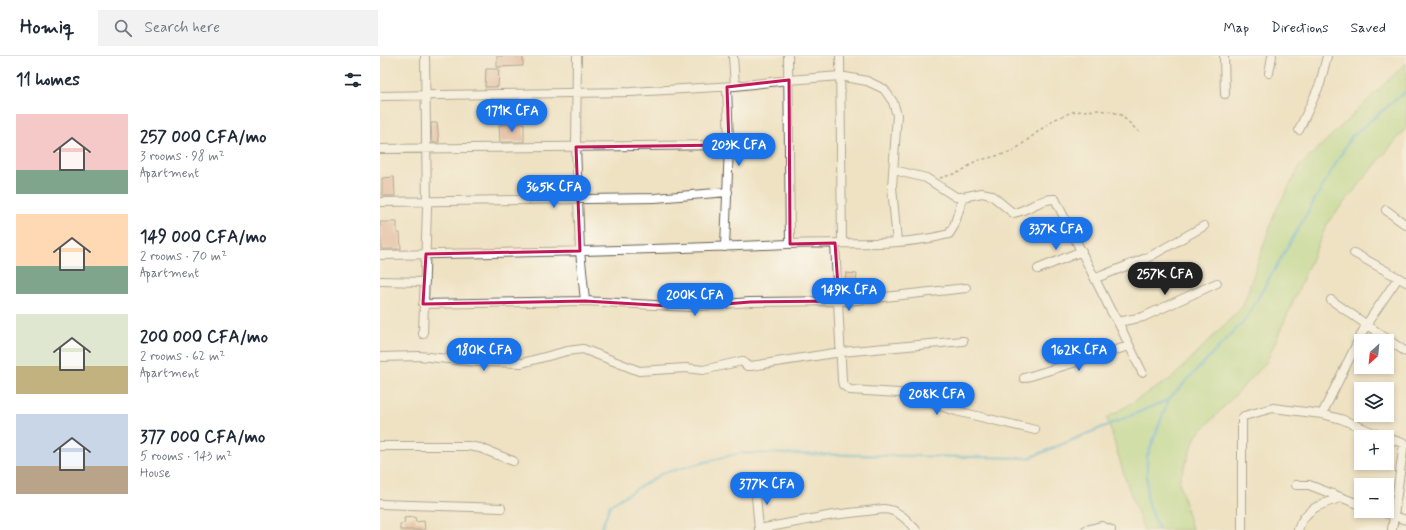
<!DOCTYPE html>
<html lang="en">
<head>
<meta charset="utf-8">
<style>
  :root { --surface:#fff; --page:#f2f2f3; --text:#1f2937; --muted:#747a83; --line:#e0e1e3; --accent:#1a73e8 }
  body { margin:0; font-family:Mynerve,sans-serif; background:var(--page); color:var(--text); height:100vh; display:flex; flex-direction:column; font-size:15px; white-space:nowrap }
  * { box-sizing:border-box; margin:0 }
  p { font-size:13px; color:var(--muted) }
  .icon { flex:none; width:22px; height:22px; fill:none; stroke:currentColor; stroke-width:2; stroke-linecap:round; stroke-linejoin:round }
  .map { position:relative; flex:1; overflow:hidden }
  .panel { display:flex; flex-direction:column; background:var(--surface); width:380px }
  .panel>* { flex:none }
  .needle { width:26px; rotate:207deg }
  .buttons { position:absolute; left:974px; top:278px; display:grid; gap:8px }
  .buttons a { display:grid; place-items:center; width:40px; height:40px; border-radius:0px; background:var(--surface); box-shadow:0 2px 6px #0003; font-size:20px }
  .price { position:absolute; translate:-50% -34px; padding:0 9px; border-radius:14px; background:var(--accent); color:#fff; font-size:13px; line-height:26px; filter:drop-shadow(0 1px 2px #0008) }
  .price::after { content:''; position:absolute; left:50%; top:24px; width:12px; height:9px; margin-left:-6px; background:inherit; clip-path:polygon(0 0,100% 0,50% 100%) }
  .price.current { background:#222; color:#fff }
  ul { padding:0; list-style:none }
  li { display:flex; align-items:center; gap:12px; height:100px; padding:0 16px }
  li span { display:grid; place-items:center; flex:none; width:112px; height:80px; border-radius:0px; color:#555 }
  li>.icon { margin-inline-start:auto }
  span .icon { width:48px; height:48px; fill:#fffc; stroke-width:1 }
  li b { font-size:17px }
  h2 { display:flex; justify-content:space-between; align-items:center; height:48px; padding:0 16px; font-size:17px }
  header { display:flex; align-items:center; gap:24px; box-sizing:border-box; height:56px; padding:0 20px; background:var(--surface); border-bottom:1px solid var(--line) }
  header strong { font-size:19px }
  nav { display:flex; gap:22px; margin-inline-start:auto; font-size:14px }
  .search { width:280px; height:36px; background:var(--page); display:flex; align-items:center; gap:10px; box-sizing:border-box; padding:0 14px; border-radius:0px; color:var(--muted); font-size:15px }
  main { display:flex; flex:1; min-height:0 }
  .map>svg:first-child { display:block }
</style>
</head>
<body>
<header>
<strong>Homiq</strong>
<div class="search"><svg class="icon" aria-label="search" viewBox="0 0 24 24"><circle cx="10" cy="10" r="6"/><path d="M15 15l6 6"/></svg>Search here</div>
<nav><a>Map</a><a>Directions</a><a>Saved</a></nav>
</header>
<main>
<section class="panel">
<h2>11 homes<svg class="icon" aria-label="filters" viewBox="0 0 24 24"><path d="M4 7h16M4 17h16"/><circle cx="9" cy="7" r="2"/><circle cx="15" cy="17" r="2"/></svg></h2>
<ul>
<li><span style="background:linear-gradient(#f6c9c9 70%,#7fa58c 0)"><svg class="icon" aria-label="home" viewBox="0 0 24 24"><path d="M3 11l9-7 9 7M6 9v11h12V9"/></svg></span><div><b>257 000 CFA/mo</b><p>3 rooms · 98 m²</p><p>Apartment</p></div></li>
<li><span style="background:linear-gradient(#ffd9b3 65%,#7fa58c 0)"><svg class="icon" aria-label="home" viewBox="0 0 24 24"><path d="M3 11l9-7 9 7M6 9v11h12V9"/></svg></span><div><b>149 000 CFA/mo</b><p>2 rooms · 70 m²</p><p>Apartment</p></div></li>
<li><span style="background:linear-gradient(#dfe7d0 65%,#c2b280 0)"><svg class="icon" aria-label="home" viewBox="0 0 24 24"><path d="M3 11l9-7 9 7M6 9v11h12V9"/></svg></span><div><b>200 000 CFA/mo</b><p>2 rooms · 62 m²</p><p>Apartment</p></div></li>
<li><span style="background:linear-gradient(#c9d6e8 65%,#b9a48a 0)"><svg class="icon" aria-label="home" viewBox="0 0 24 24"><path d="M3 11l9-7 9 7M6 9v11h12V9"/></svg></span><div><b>377 000 CFA/mo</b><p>5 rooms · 143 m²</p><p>House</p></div></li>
</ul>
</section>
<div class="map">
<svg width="1026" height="474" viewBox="0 0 1026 474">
  <rect width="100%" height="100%" fill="#fdfcf7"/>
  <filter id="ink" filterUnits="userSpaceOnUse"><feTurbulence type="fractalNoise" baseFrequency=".025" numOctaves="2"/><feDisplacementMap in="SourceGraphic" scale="8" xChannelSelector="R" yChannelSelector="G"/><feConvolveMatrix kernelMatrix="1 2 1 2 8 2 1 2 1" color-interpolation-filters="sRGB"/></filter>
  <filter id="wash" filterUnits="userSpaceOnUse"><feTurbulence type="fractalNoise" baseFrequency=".012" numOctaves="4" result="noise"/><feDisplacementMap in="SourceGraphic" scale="16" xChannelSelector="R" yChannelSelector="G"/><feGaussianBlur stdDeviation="0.9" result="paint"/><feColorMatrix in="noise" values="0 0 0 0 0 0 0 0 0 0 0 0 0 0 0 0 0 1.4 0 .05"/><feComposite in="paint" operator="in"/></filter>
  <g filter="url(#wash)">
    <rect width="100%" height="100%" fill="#efe2c3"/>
    <!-- green -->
    <path fill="#adda87" stroke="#647b52" d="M1026 7V72L948 166 886 307 816 380 799 425 812 474H764L745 422 727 362 792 322 863 250 895 156 920 110Z"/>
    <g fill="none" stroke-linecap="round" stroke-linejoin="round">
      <!-- stream -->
      <path stroke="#50b2cf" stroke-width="2.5" d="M221 474 230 449 283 417 360 397 649 402 788 344 866 263 971 81 1026 35
        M779 474 767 444V401L788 345"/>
    </g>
    <g id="blocks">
      <!-- building -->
      <path fill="#da9b86" d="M117 0H143V10L117 11Z
        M106 13H119L118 31H105Z
        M51 67H57L59 86 52 87Z
        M144 67V86H120L119 69Z
        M14 121 15 140H2V122Z
        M0 166H17V177H20L21 193H1Z
        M466 217 477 218 476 227 465 226Z
        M35 461 36 466 44 465 45 474H20V468L25 467 24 462Z"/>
    </g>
  </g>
  <g filter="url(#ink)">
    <use href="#blocks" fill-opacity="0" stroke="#666156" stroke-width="1"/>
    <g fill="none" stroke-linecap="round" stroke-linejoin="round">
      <defs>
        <path id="minor" d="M197 0 196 91 200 195 205 245
          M353 0 355 30
          M408 0 410 188
          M460 0 462 187
          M844 0 845 38
          M889 17 892 0
          M0 40 251 36 355 30 409 24 460 20 487 25 504 33 513 46 517 59 512 131 517 186
          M919 74 940 28 947 0
          M0 93 349 89
          M514 114 546 122 576 141H583L602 137 611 139 633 157C648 155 660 142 675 143L731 255 738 266 762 316
          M0 146 275 142 348 136
          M1006 154 1026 169
          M455 187 462 324 463 329 470 334 519 337 576 355 655 374
          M345 191 349 89 347 31
          M974 197 1026 226
          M0 199C136 197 272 194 407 188 461 185 517 192 569 178L574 170 583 141
          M658 213 702 195
          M716 222 769 201 824 170
          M0 225 45 226
          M951 244 1026 296
          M43 248 205 245 308 251 370 246 468 245 586 232
          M738 266 763 261 837 227
          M43 278 47 152 45 0
          M0 301 39 300 97 306 142 307 187 295 203 293 259 315 306 312 323 314 362 305 367 310H371L461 296 583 285
          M644 322 749 290
          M942 358 986 269 1018 222
          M1007 382 1026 388
          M0 390H88L100 392 133 405
          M375 428 379 474
          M916 429H929L981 449
          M0 448 121 452
          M999 455 1026 464
          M379 473 453 459 504 453C519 454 527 464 536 474
          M706 474 721 470 731 474
          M862 474V363L864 360 893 352 942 358 961 363 1004 381
          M918 474C924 453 941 448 960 442
          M1012 474 1024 387"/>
      </defs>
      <!-- minor casing -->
      <use href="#minor" stroke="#666156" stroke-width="10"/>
      <!-- path -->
      <path stroke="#666156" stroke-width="1.5" stroke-dasharray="3 3" stroke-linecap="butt" d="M560 122 580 116 596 105 632 96 673 64 692 56 718 54 733 56 741 59 759 76"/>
      <!-- minor -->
      <use href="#minor" stroke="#fff" stroke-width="8"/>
    </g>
  </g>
  <!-- marked area -->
  <path d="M0 0H1026V474H0ZM409 24 410 188 455 187 459 245 370 246 308 251 205 245 43 248 46 198 200 195 196 91 349 89 347 31Z" fill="#efe2c3" fill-opacity=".55" fill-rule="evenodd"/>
  <path fill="none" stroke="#c2185b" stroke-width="3" stroke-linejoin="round" d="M409 24 410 188 455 187 459 245 370 246 308 251 205 245 43 248 46 198 200 195 196 91 349 89 347 31Z"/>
</svg>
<div class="buttons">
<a><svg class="needle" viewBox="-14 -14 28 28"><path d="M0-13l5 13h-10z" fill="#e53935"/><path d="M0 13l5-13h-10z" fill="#747a83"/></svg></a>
<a><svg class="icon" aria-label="layers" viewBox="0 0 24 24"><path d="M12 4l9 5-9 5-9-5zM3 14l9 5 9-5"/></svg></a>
<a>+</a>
<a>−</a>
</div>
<b class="price" style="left:132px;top:77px">171K CFA</b>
<b class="price" style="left:359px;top:111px">203K CFA</b>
<b class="price" style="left:174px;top:153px">365K CFA</b>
<b class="price" style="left:676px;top:195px">337K CFA</b>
<b class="price current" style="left:785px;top:240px">257K CFA</b>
<b class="price" style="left:469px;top:256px">149K CFA</b>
<b class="price" style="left:315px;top:261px">200K CFA</b>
<b class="price" style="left:104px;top:316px">180K CFA</b>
<b class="price" style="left:699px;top:316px">162K CFA</b>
<b class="price" style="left:557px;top:360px">208K CFA</b>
<b class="price" style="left:387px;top:450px">377K CFA</b>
</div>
</main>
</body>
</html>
